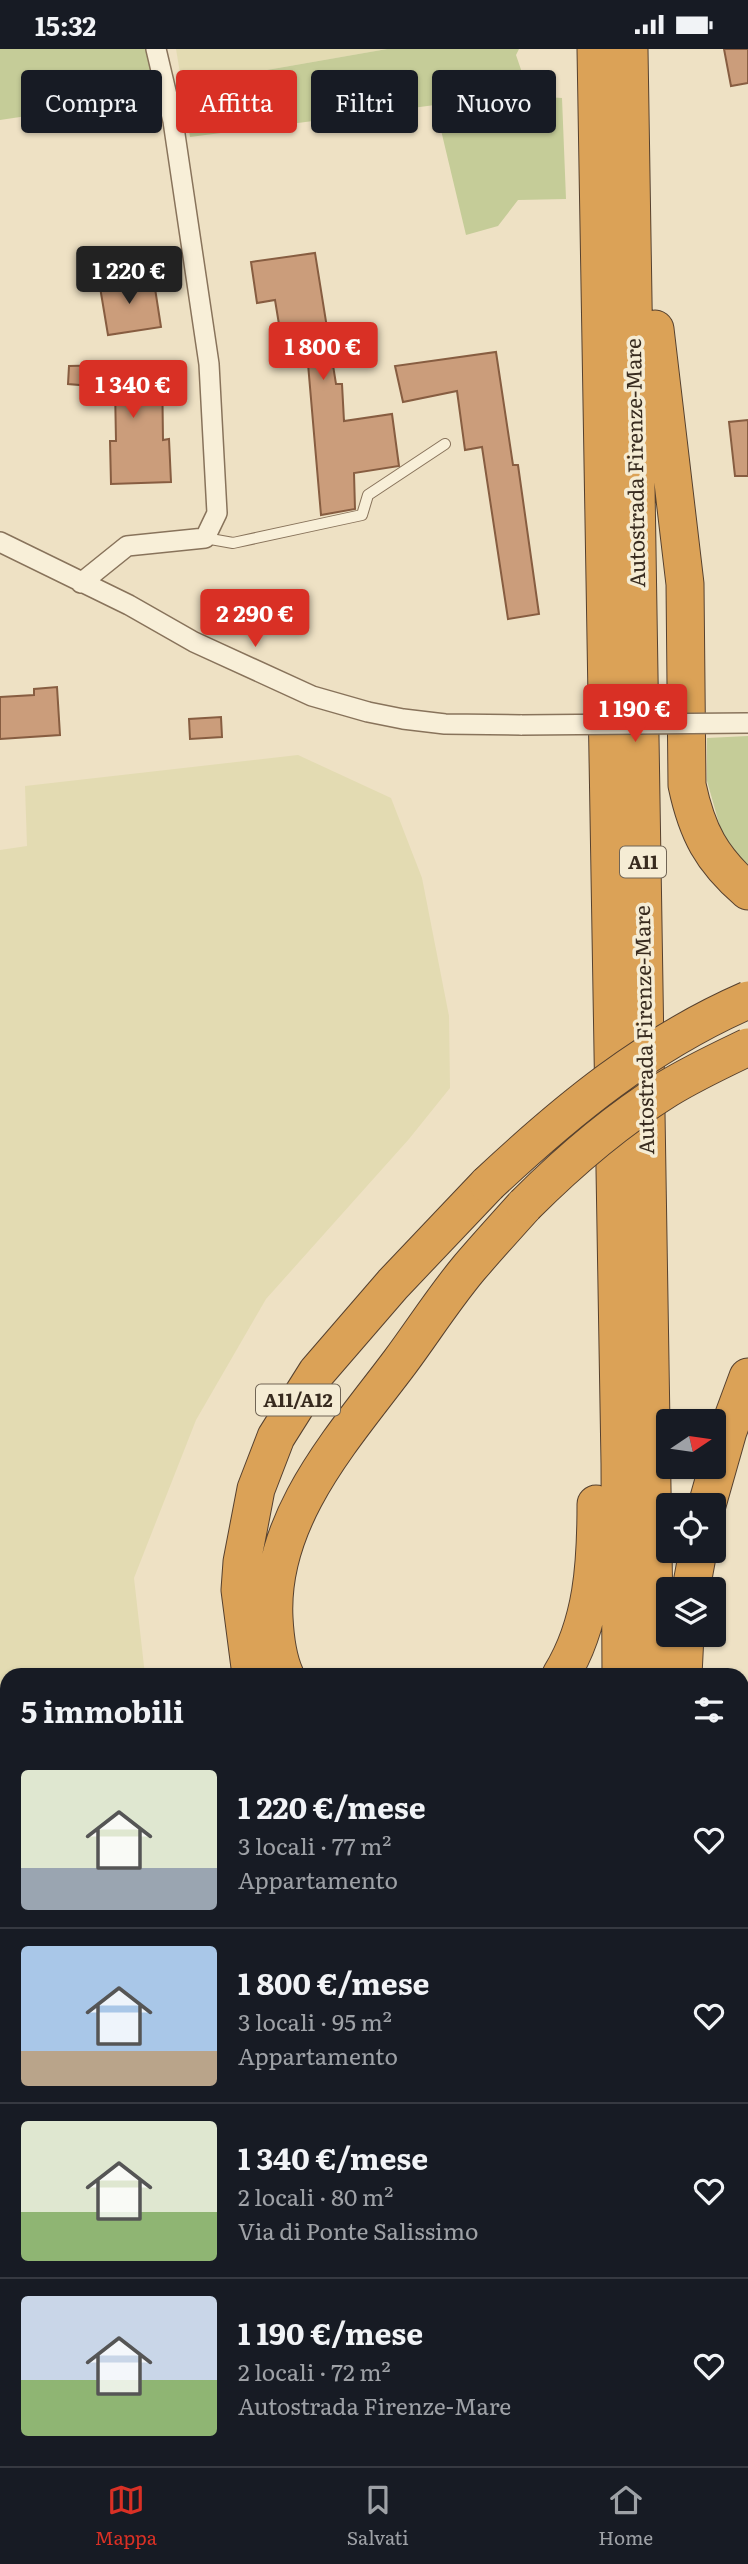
<!DOCTYPE html>
<html lang="it">
<head>
<meta charset="utf-8">
<style>
  :root { --surface:#171b24; --page:#20242c; --text:#f1f3f6; --muted:#9ea1a6; --line:#363941; --accent:#d93025 }
  body { margin:0; font-family:Literata,serif; background:var(--page); color:var(--text); height:100vh; display:flex; flex-direction:column; font-size:26px; white-space:nowrap }
  * { box-sizing:border-box; margin:0 }
  p { font-size:23px; color:var(--muted) }
  .icon { flex:none; width:38px; height:38px; fill:none; stroke:currentColor; stroke-width:2; stroke-linecap:round; stroke-linejoin:round }
  .map { position:relative; flex:1; overflow:hidden }
  .side { position:absolute; left:0px; top:1619px; width:749px; height:800px; display:flex; flex-direction:column; background:var(--surface); border-radius:21px 21px 0 0; box-shadow:0 2px 5px #0004 }
  .side>* { flex:none }
  .hud { position:absolute; left:21px; top:21px; width:707px; height:63px; display:flex; gap:14px }
  .needle { width:46px; rotate:77deg }
  .buttons { position:absolute; left:656px; top:1360px; display:grid; gap:14px }
  .buttons a { display:grid; place-items:center; width:70px; height:70px; border-radius:7px; background:var(--surface); box-shadow:0 2px 5px #0004; font-size:35px }
  .price { position:absolute; translate:-50% -60px; padding:0 16px; border-radius:7px; background:var(--accent); color:#fff; font-size:23px; line-height:46px; filter:drop-shadow(0 2px 4px #0008) }
  .price::after { content:''; position:absolute; left:50%; top:42px; width:21px; height:16px; margin-left:-10px; background:inherit; clip-path:polygon(0 0,100% 0,50% 100%) }
  .price.on { background:#222; color:#fff }
  ul { padding:0; list-style:none }
  li { display:flex; align-items:center; gap:21px; height:175px; padding:0 21px }
  li+li { border-top:2px solid var(--line) }
  li span { display:grid; place-items:center; flex:none; width:196px; height:140px; border-radius:7px; color:#555 }
  li>.icon { margin-inline-start:auto }
  span .icon { width:84px; height:84px; fill:#fffc; stroke-width:1 }
  li b { font-size:30px }
  h2 { display:flex; justify-content:space-between; align-items:center; height:84px; padding:0 21px; font-size:30px }
  .chip { padding:0 24px; border-radius:7px; background:var(--surface); box-shadow:0 2px 5px #0004; font-size:24px; line-height:63px }
  .chip.on { background:var(--accent); color:#fff }
  .status { display:flex; justify-content:space-between; align-items:center; height:49px; padding:0 35px; background:var(--surface); direction:ltr }
  .status svg { height:19px; fill:currentColor }
  .tab-bar { display:flex; justify-content:space-around; align-items:center; height:98px; border-top:2px solid var(--line); background:var(--surface); font-size:19px; color:var(--muted) }
  .tab-bar a { display:grid; justify-items:center; gap:4px }
  .tab-bar .on { color:var(--accent) }
  .map>svg:first-child { display:block }
</style>
</head>
<body>
<div class="status"><b>15:32</b><svg viewBox="0 0 49 12"><path d="M0 12V9h3v3zM5 12V6h3v6zM10 12V3h3v9zM15 12V0h3v12zM26 1h20v11H26zM47 4h2v5h-2z"/></svg></div>
<div class="map">
<svg width="748" height="2417" viewBox="0 0 748 2417">
  <rect width="100%" height="100%" fill="#eee1c4"/>
  <!-- farmland -->
  <path fill="#e3dbb2" d="M176 0H387L182 36Z
    M298 706 391 749 422 829 449 967 450 1039 409 1090 266 1250 196 1371 134 1529 145 1626H7V2268L0 2269V801L27 797 25 737Z"/>
  <!-- green -->
  <path fill="#c5cc98" d="M0 0H148L154 48 0 71Z
    M387 0H519L516 6 530 47 562 49 566 150 518 151 498 177 466 186 435 56 190 88 182 36Z
    M748 687V824L726 799 707 732V689Z"/>
  <!-- building -->
  <path fill="#cb9d7b" stroke="#875d41" stroke-width="2" d="M724 0H748V34L731 37Z
    M315 204 336 335H342L344 372 392 365 399 417 354 424 355 460 321 466 308 315 286 318 275 251 257 254 251 213Z
    M131 227 133 236 154 233 161 278 108 286 99 232Z
    M496 303 513 416H518L539 565 508 570 482 398 465 401 457 342 403 353 395 317Z
    M162 315 163 391 169 390 171 433 111 435 110 392H116L115 339 68 335 69 317Z
    M748 371V427H735L729 373Z
    M57 638 60 686 0 690V648L34 646V640Z
    M221 668 222 688 190 690 189 670Z"/>
  <g fill="none" stroke-linecap="round" stroke-linejoin="round">
    <defs>
      <path id="service" d="M205 489 233 494 362 466 368 446 445 395
        M0 2411 7 2407
        M424 2412 428 2417
        M152 2417 172 2412"/>
      <path id="minor" d="M0 493 129 556 194 593 312 647 368 663 403 670 445 675 522 676
        M81 534 127 497 205 489 217 464 209 315 173 72 156 0
        M742 2315H748
        M34 2417 49 2412"/>
      <path id="motorway" d="M596 0 620 1415 621 1626
        M629 0 655 1626
        M655 280 685 535 687 736C697 783 711 810 748 842
        M707 1456 728 1382 748 1328
        M691 1540 698 1502
        M251 1626 240 1541 242 1513 256 1440 276 1388 317 1323 393 1235 488 1135
        M285 1626C277 1608 275 1588 274 1569 269 1469 343 1389 400 1313 423 1282 444 1249 469 1219 487 1198 506 1177 525 1156
        M561 1626C593 1574 596 1514 596 1455
        M683 1626 685 1586
        M610 2412V2417
        M668 2412V2417"/>
    </defs>
    <!-- service casing -->
    <use href="#service" stroke="#88735b" stroke-width="12"/>
    <!-- minor casing -->
    <use href="#minor" stroke="#88735b" stroke-width="22"/>
    <!-- motorway casing -->
    <use href="#motorway" stroke="#56412f" stroke-width="39"/>
    <!-- service -->
    <use href="#service" stroke="#f8efd8" stroke-width="10"/>
    <!-- minor -->
    <use href="#minor" stroke="#f8efd8" stroke-width="19"/>
    <!-- motorway -->
    <use href="#motorway" stroke="#dba257" stroke-width="37"/>
    <defs>
      <path id="minor-bridge" d="M522 676 748 674"/>
      <path id="motorway-bridge" d="M488 1135C567 1061 647 995 748 951
        M525 1156C569 1112 614 1073 667 1040 693 1024 721 1011 748 998"/>
    </defs>
    <!-- minor-bridge casing -->
    <use href="#minor-bridge" stroke="#88735b" stroke-width="22" stroke-linecap="butt"/>
    <!-- motorway-bridge casing -->
    <use href="#motorway-bridge" stroke="#56412f" stroke-width="39" stroke-linecap="butt"/>
    <!-- minor-bridge -->
    <use href="#minor-bridge" stroke="#f8efd8" stroke-width="19"/>
    <!-- motorway-bridge -->
    <use href="#motorway-bridge" stroke="#dba257" stroke-width="37"/>
  </g>
  <g text-anchor="middle" stroke-width="7" stroke-linejoin="round" paint-order="stroke">
    <!-- shield labels -->
    <g fill="#f5ecd4" stroke="#716555" stroke-width="2">
      <rect x="620" y="797.5" width="46" height="31" rx="5"/>
      <rect x="256" y="1335.5" width="84" height="31" rx="5"/>
    </g>
    <g font-size="19" font-weight="bold" fill="#382b1f">
      <text x="643" y="820">A11</text>
      <text x="298" y="1358">A11/A12</text>
    </g>
    <!-- street labels -->
    <g font-size="21" fill="#382b1f" stroke="#f5ecd4">
      <text transform="translate(636 414) rotate(-91)" y="7">Autostrada Firenze-Mare</text>
      <text transform="translate(645 981) rotate(-91)" y="7">Autostrada Firenze-Mare</text>
    </g>
  </g>
</svg>
<div class="buttons">
<a><svg class="needle" viewBox="-14 -14 28 28"><path d="M0-13l5 13h-10z" fill="#e53935"/><path d="M0 13l5-13h-10z" fill="#9ea1a6"/></svg></a>
<a><svg class="icon" aria-label="locate" viewBox="0 0 24 24"><circle cx="12" cy="12" r="6"/><path d="M12 2v4M12 18v4M2 12h4M18 12h4"/></svg></a>
<a><svg class="icon" aria-label="layers" viewBox="0 0 24 24"><path d="M12 4l9 5-9 5-9-5zM3 14l9 5 9-5"/></svg></a>
</div>
<b class="price on" style="left:129px;top:257px">1 220 €</b>
<b class="price" style="left:323px;top:333px">1 800 €</b>
<b class="price" style="left:133px;top:371px">1 340 €</b>
<b class="price" style="left:255px;top:600px">2 290 €</b>
<b class="price" style="left:635px;top:695px">1 190 €</b>
<div class="hud">
<a class="chip">Compra</a>
<a class="chip on">Affitta</a>
<a class="chip">Filtri</a>
<a class="chip">Nuovo</a>
</div>
<section class="side">
<h2>5 immobili<svg class="icon" aria-label="filters" viewBox="0 0 24 24"><path d="M4 7h16M4 17h16"/><circle cx="9" cy="7" r="2"/><circle cx="15" cy="17" r="2"/></svg></h2>
<ul>
<li><span style="background:linear-gradient(#dfe7d0 70%,#9aa5b1 0)"><svg class="icon" aria-label="home" viewBox="0 0 24 24"><path d="M3 11l9-7 9 7M6 9v11h12V9"/></svg></span><div><b>1 220 €/mese</b><p>3 locali · 77 m²</p><p>Appartamento</p></div><svg class="icon" aria-label="heart" viewBox="0 0 24 24"><path d="M12 20l-8-8c-3-5 5-10 8-4 3-6 11-1 8 4z"/></svg></li>
<li><span style="background:linear-gradient(#a9c7e8 75%,#b9a48a 0)"><svg class="icon" aria-label="home" viewBox="0 0 24 24"><path d="M3 11l9-7 9 7M6 9v11h12V9"/></svg></span><div><b>1 800 €/mese</b><p>3 locali · 95 m²</p><p>Appartamento</p></div><svg class="icon" aria-label="heart" viewBox="0 0 24 24"><path d="M12 20l-8-8c-3-5 5-10 8-4 3-6 11-1 8 4z"/></svg></li>
<li><span style="background:linear-gradient(#dfe7d0 65%,#8fb573 0)"><svg class="icon" aria-label="home" viewBox="0 0 24 24"><path d="M3 11l9-7 9 7M6 9v11h12V9"/></svg></span><div><b>1 340 €/mese</b><p>2 locali · 80 m²</p><p>Via di Ponte Salissimo</p></div><svg class="icon" aria-label="heart" viewBox="0 0 24 24"><path d="M12 20l-8-8c-3-5 5-10 8-4 3-6 11-1 8 4z"/></svg></li>
<li><span style="background:linear-gradient(#c9d6e8 60%,#8fb573 0)"><svg class="icon" aria-label="home" viewBox="0 0 24 24"><path d="M3 11l9-7 9 7M6 9v11h12V9"/></svg></span><div><b>1 190 €/mese</b><p>2 locali · 72 m²</p><p>Autostrada Firenze-Mare</p></div><svg class="icon" aria-label="heart" viewBox="0 0 24 24"><path d="M12 20l-8-8c-3-5 5-10 8-4 3-6 11-1 8 4z"/></svg></li>
</ul>
</section>
</div>
<nav class="tab-bar">
<a class="on"><svg class="icon" aria-label="map" viewBox="0 0 24 24"><path d="M3 6l6-2 6 2 6-2v14l-6 2-6-2-6 2zM9 4v14M15 6v14"/></svg>Mappa</a>
<a><svg class="icon" aria-label="saved" viewBox="0 0 24 24"><path d="M7 4h10v16l-5-4-5 4z"/></svg>Salvati</a>
<a><svg class="icon" aria-label="home" viewBox="0 0 24 24"><path d="M3 11l9-7 9 7M6 9v11h12V9"/></svg>Home</a>
</nav>
</body>
</html>
